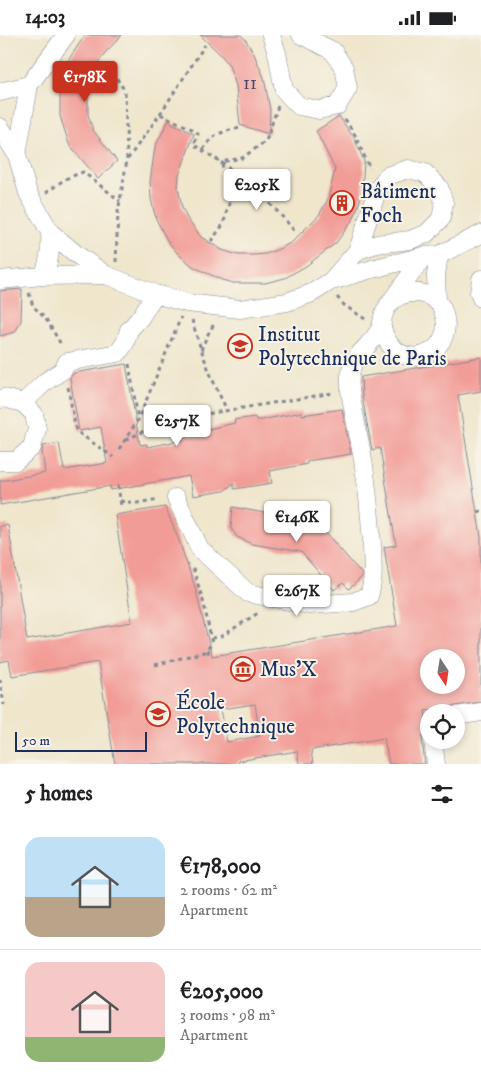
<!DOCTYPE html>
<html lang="en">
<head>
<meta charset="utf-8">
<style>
  :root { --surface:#fff; --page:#f2f2f2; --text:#202124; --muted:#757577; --line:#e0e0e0; --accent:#c8321e }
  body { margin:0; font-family:"IM FELL DW Pica",serif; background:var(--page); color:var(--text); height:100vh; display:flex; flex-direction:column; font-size:19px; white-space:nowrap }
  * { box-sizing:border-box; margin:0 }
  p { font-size:16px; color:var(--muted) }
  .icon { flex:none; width:28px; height:28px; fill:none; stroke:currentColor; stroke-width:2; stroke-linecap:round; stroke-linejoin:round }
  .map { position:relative; height:729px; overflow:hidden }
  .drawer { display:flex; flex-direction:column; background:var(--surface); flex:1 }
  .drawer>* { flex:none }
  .needle { width:32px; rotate:168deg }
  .buttons { position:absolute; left:420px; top:614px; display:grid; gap:10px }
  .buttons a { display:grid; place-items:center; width:45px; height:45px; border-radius:50%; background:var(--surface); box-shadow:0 2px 8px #0003; font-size:25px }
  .scale { position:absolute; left:15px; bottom:12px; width:132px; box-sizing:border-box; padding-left:5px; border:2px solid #1b2f5e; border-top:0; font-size:14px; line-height:18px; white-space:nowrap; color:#1b2f5e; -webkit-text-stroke:4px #f7f3e8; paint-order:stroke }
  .price { position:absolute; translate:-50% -42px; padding:0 11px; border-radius:5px; background:#fff; color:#222; font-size:16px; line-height:32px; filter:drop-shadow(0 1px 2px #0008) }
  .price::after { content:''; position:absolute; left:50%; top:30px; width:15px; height:11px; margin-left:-8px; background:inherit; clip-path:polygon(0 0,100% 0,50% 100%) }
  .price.active { background:var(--accent); color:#fff }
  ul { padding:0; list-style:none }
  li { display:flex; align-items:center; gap:15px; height:125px; padding:0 25px }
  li+li { border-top:1px solid var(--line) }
  li span { display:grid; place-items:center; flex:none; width:140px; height:100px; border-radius:15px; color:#555 }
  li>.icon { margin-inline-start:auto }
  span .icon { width:60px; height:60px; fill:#fffc; stroke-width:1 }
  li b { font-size:21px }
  h2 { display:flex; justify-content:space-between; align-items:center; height:60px; padding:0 25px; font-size:21px }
  .status { display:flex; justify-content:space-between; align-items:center; height:35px; padding:0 25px; background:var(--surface); direction:ltr }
  .status svg { height:14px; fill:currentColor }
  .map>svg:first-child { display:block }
</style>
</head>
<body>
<div class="status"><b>14:03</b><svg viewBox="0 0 49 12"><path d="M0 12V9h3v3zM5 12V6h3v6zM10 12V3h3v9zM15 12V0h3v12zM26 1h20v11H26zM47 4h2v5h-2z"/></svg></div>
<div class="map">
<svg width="481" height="729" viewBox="0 0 481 729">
  <rect width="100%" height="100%" fill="#f7f3e8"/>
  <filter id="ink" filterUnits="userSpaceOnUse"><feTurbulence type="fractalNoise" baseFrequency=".02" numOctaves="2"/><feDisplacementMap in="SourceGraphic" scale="10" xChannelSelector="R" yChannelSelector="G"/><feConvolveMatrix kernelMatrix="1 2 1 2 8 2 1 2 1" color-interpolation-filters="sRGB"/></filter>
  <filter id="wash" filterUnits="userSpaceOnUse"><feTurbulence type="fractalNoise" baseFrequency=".0096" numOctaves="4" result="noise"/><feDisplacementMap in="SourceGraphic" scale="20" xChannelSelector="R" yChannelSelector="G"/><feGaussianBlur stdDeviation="1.12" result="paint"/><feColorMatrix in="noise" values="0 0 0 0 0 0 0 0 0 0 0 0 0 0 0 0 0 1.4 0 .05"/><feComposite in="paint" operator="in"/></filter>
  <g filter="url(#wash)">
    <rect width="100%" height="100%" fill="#efe6cc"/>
    <g id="blocks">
      <!-- building -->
      <path fill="#f29c97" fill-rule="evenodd" d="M85 0H122L104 19 94 35 88 54V80L93 95 117 126 98 144 69 109 60 81V61L64 37 69 24Z
        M200 0H241L245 4 254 19 264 43 270 75 269 99 240 90 236 51 229 30 221 20Z
        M339 81 354 103 364 126 362 159 354 183 336 208 306 231 285 243 265 248H233L222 245 194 232 178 219 167 205 156 184 151 164 150 147 155 112 168 86 194 99 179 140 178 152 182 173 187 183 201 202 222 215 238 220H254L266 219 281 213 292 207 319 180 328 164 335 134 316 96Z
        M22 254 21 286 15 297 0 301V256Z
        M481 322V356L458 360 481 502V667L425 676 428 696 423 700 422 706 425 729H389L384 703 311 715 313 729H299L297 716 238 726 239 729H115L98 627 12 641 9 625 0 627V491L8 490 27 605 132 587 115 480 165 472 178 503 195 552 212 621 397 591 384 512 396 510 380 413 372 415 362 361 361 342ZM429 622H456V650H429ZM255 669 260 701 227 707 221 674Z
        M126 329 140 410 147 409V412L183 405 182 400 235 388 234 385 255 382 256 385H261L302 377V380L342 374 351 419 307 426V429L270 436 272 448 234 454V448L224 456 193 461 189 441 111 455 110 451 0 470V446L45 438 42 416 43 411 59 408 64 435 107 428 101 392 79 396 70 343 74 338Z
        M233 472 317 488 362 539V542L349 554 343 548 334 555 301 517 252 509 237 502 231 493Z"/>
    </g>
  </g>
  <g filter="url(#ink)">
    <use href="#blocks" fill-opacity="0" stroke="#858a95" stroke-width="1"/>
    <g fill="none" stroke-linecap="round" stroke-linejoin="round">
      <defs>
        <path id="minor" d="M66 0 29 50 17 120 28 158 50 197 76 219 106 240 155 259 187 268 240 274 287 267 312 258 331 246 358 215 377 156 387 141 408 134 425 138 439 152 444 168 441 184 426 199 410 205 377 209 358 215
          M271 0 277 18 284 55 299 71 319 75 337 71 348 53 344 33 333 16 301 0
          M0 57 29 50
          M0 92 17 120
          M43 241C50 226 51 213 50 197
          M481 244 479 257 481 263
          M0 245 43 241 106 240
          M332 246 372 234 424 221 439 220 481 199
          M392 265 424 221
          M437 267 436 240 439 220
          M0 364 4 363 23 368 45 347 63 335 67 327 118 318 125 308 129 295 140 283 155 259
          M0 426H16L32 412 37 394 34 379 23 368
          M176 463 200 514 248 558 309 570 353 567 369 561C375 544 372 528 372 509 370 479 367 448 362 419 358 398 353 376 350 355 347 318 365 320 380 294 383 288 382 281 385 276 392 260 411 254 427 260 435 263 442 270 444 279 457 321 394 343 382 292
          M456 681 481 677
          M433 705 436 729"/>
      </defs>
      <!-- minor casing -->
      <use href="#minor" stroke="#858a95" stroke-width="19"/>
      <!-- path -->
      <path stroke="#858a95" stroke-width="3" stroke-dasharray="4 4" stroke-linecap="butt" d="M108 30 125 56 127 125
        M278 71 266 106 242 123 221 127C249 148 274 170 296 198
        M160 79 205 10
        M345 84 355 100 370 134
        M203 115C212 99 223 96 240 93
        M46 158 65 144 83 137 120 166
        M116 227 118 177 127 125 160 79 194 95 198 99 194 110 221 127 229 151V169L223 190 211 206
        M29 258 33 271 46 284 62 311
        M337 262 344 270 365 284
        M192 285C201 317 212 346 227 375
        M201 315 207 301 215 287
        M129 329 138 384
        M68 352 76 396 113 422
        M126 405 164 386 333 358
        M119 414 138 385 181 282
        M118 450 121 471
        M120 466 137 468 159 464
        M477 477 481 476
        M212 603 222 601 258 578
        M207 615 209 622
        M155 630 204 617 212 609 204 569 192 530
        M0 644 4 670"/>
      <!-- minor -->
      <use href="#minor" stroke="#fff" stroke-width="18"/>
    </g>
  </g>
  <!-- icons -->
  <defs>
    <symbol id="building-ring" viewBox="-11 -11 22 22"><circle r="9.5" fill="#f7f3e8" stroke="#c8321e" stroke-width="1.5"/><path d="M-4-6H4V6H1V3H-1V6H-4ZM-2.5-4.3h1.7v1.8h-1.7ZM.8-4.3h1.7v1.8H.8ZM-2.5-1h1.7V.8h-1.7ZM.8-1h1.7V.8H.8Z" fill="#c8321e"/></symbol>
    <symbol id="university-ring" viewBox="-11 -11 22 22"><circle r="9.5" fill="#f7f3e8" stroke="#c8321e" stroke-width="1.5"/><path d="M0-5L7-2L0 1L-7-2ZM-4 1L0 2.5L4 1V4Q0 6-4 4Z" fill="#c8321e"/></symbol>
    <symbol id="museum-ring" viewBox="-11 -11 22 22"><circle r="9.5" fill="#f7f3e8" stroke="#c8321e" stroke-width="1.5"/><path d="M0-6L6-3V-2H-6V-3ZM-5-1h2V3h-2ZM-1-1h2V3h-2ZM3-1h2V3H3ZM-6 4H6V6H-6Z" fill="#c8321e"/></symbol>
  </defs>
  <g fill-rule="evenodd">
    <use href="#building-ring" x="328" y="154" width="28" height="28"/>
    <use href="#university-ring" x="226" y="297" width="28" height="28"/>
    <use href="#museum-ring" x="229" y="620" width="28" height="28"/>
    <use href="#university-ring" x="144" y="665" width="28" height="28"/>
  </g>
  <g text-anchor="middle" stroke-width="4" stroke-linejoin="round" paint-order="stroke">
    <!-- number labels -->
    <g font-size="19" fill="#514a6c">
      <text x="250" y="54">11</text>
    </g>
    <!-- poi labels -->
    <g font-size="21" fill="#1b2f5e" stroke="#f7f3e8" text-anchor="start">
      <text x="360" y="163">Bâtiment<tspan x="360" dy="24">Foch</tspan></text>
      <text x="258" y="306">Institut<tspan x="258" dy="24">Polytechnique de Paris</tspan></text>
      <text x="260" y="641">Mus'X</text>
      <text x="176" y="674">École<tspan x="176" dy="24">Polytechnique</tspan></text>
    </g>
  </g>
</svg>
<div class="buttons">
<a><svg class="needle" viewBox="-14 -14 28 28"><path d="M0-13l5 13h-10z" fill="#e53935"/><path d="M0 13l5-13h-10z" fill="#757577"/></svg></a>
<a><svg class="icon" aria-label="locate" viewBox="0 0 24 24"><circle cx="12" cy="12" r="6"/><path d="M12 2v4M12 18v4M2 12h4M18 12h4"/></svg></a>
</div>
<div class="scale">50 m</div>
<b class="price active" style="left:85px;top:68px">€178K</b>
<b class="price" style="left:257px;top:176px">€205K</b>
<b class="price" style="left:177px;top:412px">€257K</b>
<b class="price" style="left:297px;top:508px">€146K</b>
<b class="price" style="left:297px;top:582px">€267K</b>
</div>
<section class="drawer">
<h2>5 homes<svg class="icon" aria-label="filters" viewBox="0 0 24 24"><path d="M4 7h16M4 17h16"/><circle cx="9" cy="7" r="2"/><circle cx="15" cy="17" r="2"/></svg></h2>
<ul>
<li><span style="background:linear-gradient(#bfe0f5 60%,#b9a48a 0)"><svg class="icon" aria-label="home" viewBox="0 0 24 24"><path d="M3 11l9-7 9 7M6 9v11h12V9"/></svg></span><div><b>€178,000</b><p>2 rooms · 62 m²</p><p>Apartment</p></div></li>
<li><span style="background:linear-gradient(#f6c9c9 75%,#8fb573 0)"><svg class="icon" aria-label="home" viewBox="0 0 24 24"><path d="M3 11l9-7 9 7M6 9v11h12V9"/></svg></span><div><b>€205,000</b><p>3 rooms · 98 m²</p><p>Apartment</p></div></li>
</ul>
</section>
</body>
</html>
